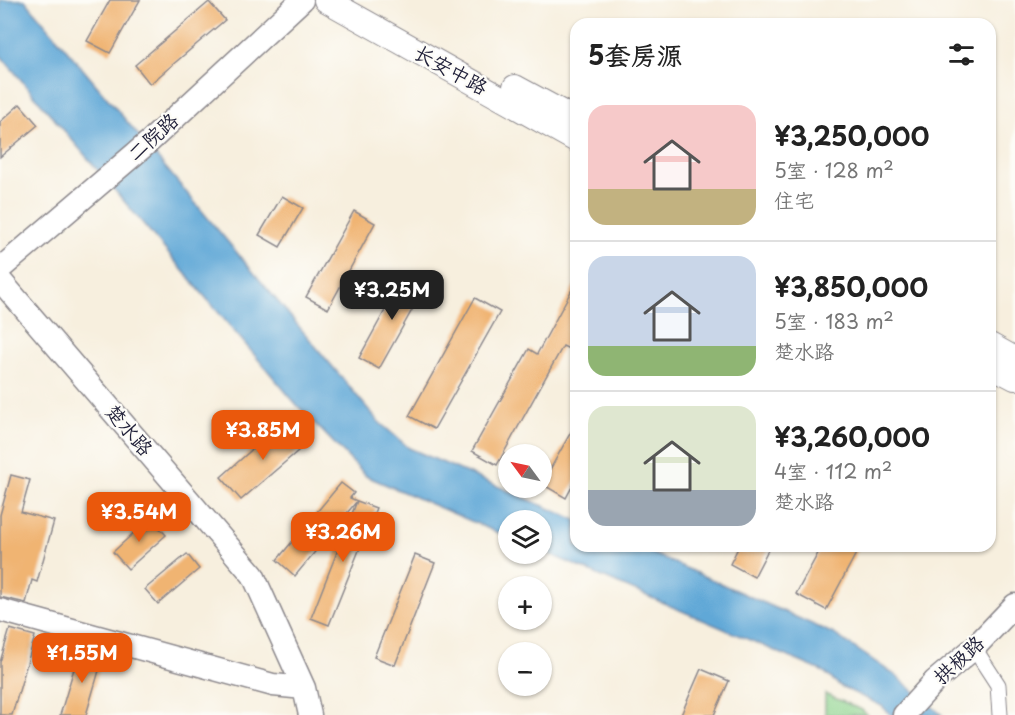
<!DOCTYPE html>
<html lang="zh">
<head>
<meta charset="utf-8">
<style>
  :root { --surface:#fff; --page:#f2f2f2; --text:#222; --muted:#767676; --line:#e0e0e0; --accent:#ea580c }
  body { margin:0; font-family:"Playpen Sans","LXGW WenKai TC",sans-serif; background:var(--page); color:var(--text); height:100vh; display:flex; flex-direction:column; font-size:22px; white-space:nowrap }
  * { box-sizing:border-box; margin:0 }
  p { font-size:20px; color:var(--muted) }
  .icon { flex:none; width:33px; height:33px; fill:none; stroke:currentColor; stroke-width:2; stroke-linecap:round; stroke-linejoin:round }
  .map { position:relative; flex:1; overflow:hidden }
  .drawer { position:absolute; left:570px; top:18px; width:426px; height:534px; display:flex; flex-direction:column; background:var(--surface); border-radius:18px; box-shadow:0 2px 4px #0004 }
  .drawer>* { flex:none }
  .needle { width:39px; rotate:303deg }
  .controls { position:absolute; left:498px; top:444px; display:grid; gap:12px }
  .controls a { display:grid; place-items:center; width:54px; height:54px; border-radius:50%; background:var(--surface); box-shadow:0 2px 4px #0004; font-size:30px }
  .price { position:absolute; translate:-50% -51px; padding:0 14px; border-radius:12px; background:var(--accent); color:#fff; font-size:20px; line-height:39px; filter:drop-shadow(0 2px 3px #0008) }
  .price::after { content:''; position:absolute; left:50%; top:36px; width:18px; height:14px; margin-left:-9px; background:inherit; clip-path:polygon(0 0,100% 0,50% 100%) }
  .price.current { background:#222; color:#fff }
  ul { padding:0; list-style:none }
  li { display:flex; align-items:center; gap:18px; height:150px; padding:0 18px }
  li+li { border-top:2px solid var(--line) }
  li span { display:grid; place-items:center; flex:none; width:168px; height:120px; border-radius:18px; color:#555 }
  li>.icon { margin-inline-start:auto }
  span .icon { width:72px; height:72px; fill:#fffc; stroke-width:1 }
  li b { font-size:26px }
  h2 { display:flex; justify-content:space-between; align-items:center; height:72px; padding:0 18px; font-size:26px }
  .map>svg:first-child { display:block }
</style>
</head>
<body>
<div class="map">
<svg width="1015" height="715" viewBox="0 0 1015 715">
  <rect width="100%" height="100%" fill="#fdfcf7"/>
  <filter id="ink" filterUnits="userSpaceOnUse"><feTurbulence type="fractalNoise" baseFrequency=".0167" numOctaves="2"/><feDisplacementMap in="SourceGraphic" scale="12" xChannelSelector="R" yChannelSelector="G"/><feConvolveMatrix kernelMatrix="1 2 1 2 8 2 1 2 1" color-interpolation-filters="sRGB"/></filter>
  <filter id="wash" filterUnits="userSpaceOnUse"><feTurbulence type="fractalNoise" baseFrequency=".008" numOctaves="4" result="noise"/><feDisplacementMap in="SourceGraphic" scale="24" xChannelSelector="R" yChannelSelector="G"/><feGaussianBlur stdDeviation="1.35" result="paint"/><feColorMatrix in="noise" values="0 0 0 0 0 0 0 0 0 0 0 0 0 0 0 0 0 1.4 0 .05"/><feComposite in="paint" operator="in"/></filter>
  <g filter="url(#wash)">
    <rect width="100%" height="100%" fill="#f7efde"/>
    <!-- green -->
    <path fill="#8dd38d" stroke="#587a64" stroke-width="1.5" d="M825 694 862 710 867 715H825Z"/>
    <!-- water -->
    <path fill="#61a8d7" stroke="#426589" stroke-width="1.5" d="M0 0H25L379 422 409 448 576 520V546H636L834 634 895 675 942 715H891L882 706 840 686 824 672 542 551V520H508V537L366 476 296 404 0 55Z"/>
    <g id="blocks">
      <!-- building -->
      <path fill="#f0b472" d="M110 0H140L110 53 87 41Z
        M209 2 225 20 150 84 135 65Z
        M20 104 38 125 0 157V122Z
        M282 196 303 208 280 247 259 235Z
        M354 211 375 223 328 309 306 297Z
        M405 274 426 285 379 369 359 358Z
        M576 282V340L571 350 563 346 497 465 472 451 529 349 537 354Z
        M475 298 500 312 434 429 409 416Z
        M284 421 305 445 241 500 221 477Z
        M576 423V479L566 498 542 484Z
        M11 475 30 480 21 512 54 521 37 582 32 580 26 603 0 597V515Z
        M341 483 354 493 350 498 357 501 295 576 277 560Z
        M357 501 376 508 329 625 311 618Z
        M150 518 166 535 128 569 113 552Z
        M739 546H770L754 577 730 564Z
        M822 546H860L826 610 796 594Z
        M187 554 199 569 158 604 145 589Z
        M415 555 435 563 395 665 374 657Z
        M10 629 35 636 12 715H0V662Z
        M80 649 103 657 86 715H60Z
        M701 669 729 681 714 715H681Z"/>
    </g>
  </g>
  <g filter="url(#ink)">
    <use href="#blocks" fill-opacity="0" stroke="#8c888c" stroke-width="1.5"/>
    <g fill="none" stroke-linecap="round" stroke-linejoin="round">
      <defs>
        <path id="street" d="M974 648 998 685 1000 715"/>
        <path id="secondary" d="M0 269 150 141 302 0
          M0 280 253 575 304 688 310 715
          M0 610 273 685 304 688
          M904 715 935 681 974 648 1015 605"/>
        <path id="primary" d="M326 0 576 140
          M515 87 576 120
          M990 345 1015 359
          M990 365 1015 378"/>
      </defs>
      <!-- street casing -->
      <use href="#street" stroke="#8c888c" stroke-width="17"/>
      <!-- secondary casing -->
      <use href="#secondary" stroke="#8c888c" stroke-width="25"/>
      <!-- primary casing -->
      <use href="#primary" stroke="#8c888c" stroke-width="26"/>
      <!-- street -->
      <use href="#street" stroke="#fff" stroke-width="15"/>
      <!-- secondary -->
      <use href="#secondary" stroke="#fff" stroke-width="22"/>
      <!-- primary -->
      <use href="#primary" stroke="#fff" stroke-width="24"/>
    </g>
  </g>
  <g text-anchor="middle" stroke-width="4.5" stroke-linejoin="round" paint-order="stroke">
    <!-- street labels -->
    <g font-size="20" fill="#22223b" stroke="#fdfcf7">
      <text transform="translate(451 70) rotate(29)" y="7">长安中路</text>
      <text transform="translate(153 137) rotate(-42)" y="7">二院路</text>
      <text transform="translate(129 430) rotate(49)" y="7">楚水路</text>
      <text transform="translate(959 660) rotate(-43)" y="7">拱极路</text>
    </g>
  </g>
</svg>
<div class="controls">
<a><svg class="needle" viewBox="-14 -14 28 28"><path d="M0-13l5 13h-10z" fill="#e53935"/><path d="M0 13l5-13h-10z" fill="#767676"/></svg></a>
<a><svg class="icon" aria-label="layers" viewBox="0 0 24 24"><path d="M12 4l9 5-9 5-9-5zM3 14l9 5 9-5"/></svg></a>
<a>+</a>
<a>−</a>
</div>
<b class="price current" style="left:392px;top:321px">¥3.25M</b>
<b class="price" style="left:263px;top:461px">¥3.85M</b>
<b class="price" style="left:139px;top:543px">¥3.54M</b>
<b class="price" style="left:343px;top:563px">¥3.26M</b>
<b class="price" style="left:82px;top:684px">¥1.55M</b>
<section class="drawer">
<h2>5套房源<svg class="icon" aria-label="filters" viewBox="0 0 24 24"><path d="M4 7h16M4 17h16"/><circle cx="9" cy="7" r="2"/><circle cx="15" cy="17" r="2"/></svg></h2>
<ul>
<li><span style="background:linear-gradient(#f6c9c9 70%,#c2b280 0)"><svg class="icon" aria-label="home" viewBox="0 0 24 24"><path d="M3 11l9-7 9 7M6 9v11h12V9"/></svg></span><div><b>¥3,250,000</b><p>5室 · 128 m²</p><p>住宅</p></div></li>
<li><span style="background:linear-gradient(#c9d6e8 75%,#8fb573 0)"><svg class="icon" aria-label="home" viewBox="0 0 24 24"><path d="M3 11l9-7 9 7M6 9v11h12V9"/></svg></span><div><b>¥3,850,000</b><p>5室 · 183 m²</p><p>楚水路</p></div></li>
<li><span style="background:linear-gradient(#dfe7d0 70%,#9aa5b1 0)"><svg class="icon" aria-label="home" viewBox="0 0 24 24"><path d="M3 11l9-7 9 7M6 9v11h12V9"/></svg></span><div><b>¥3,260,000</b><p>4室 · 112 m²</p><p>楚水路</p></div></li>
</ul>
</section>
</div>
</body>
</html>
